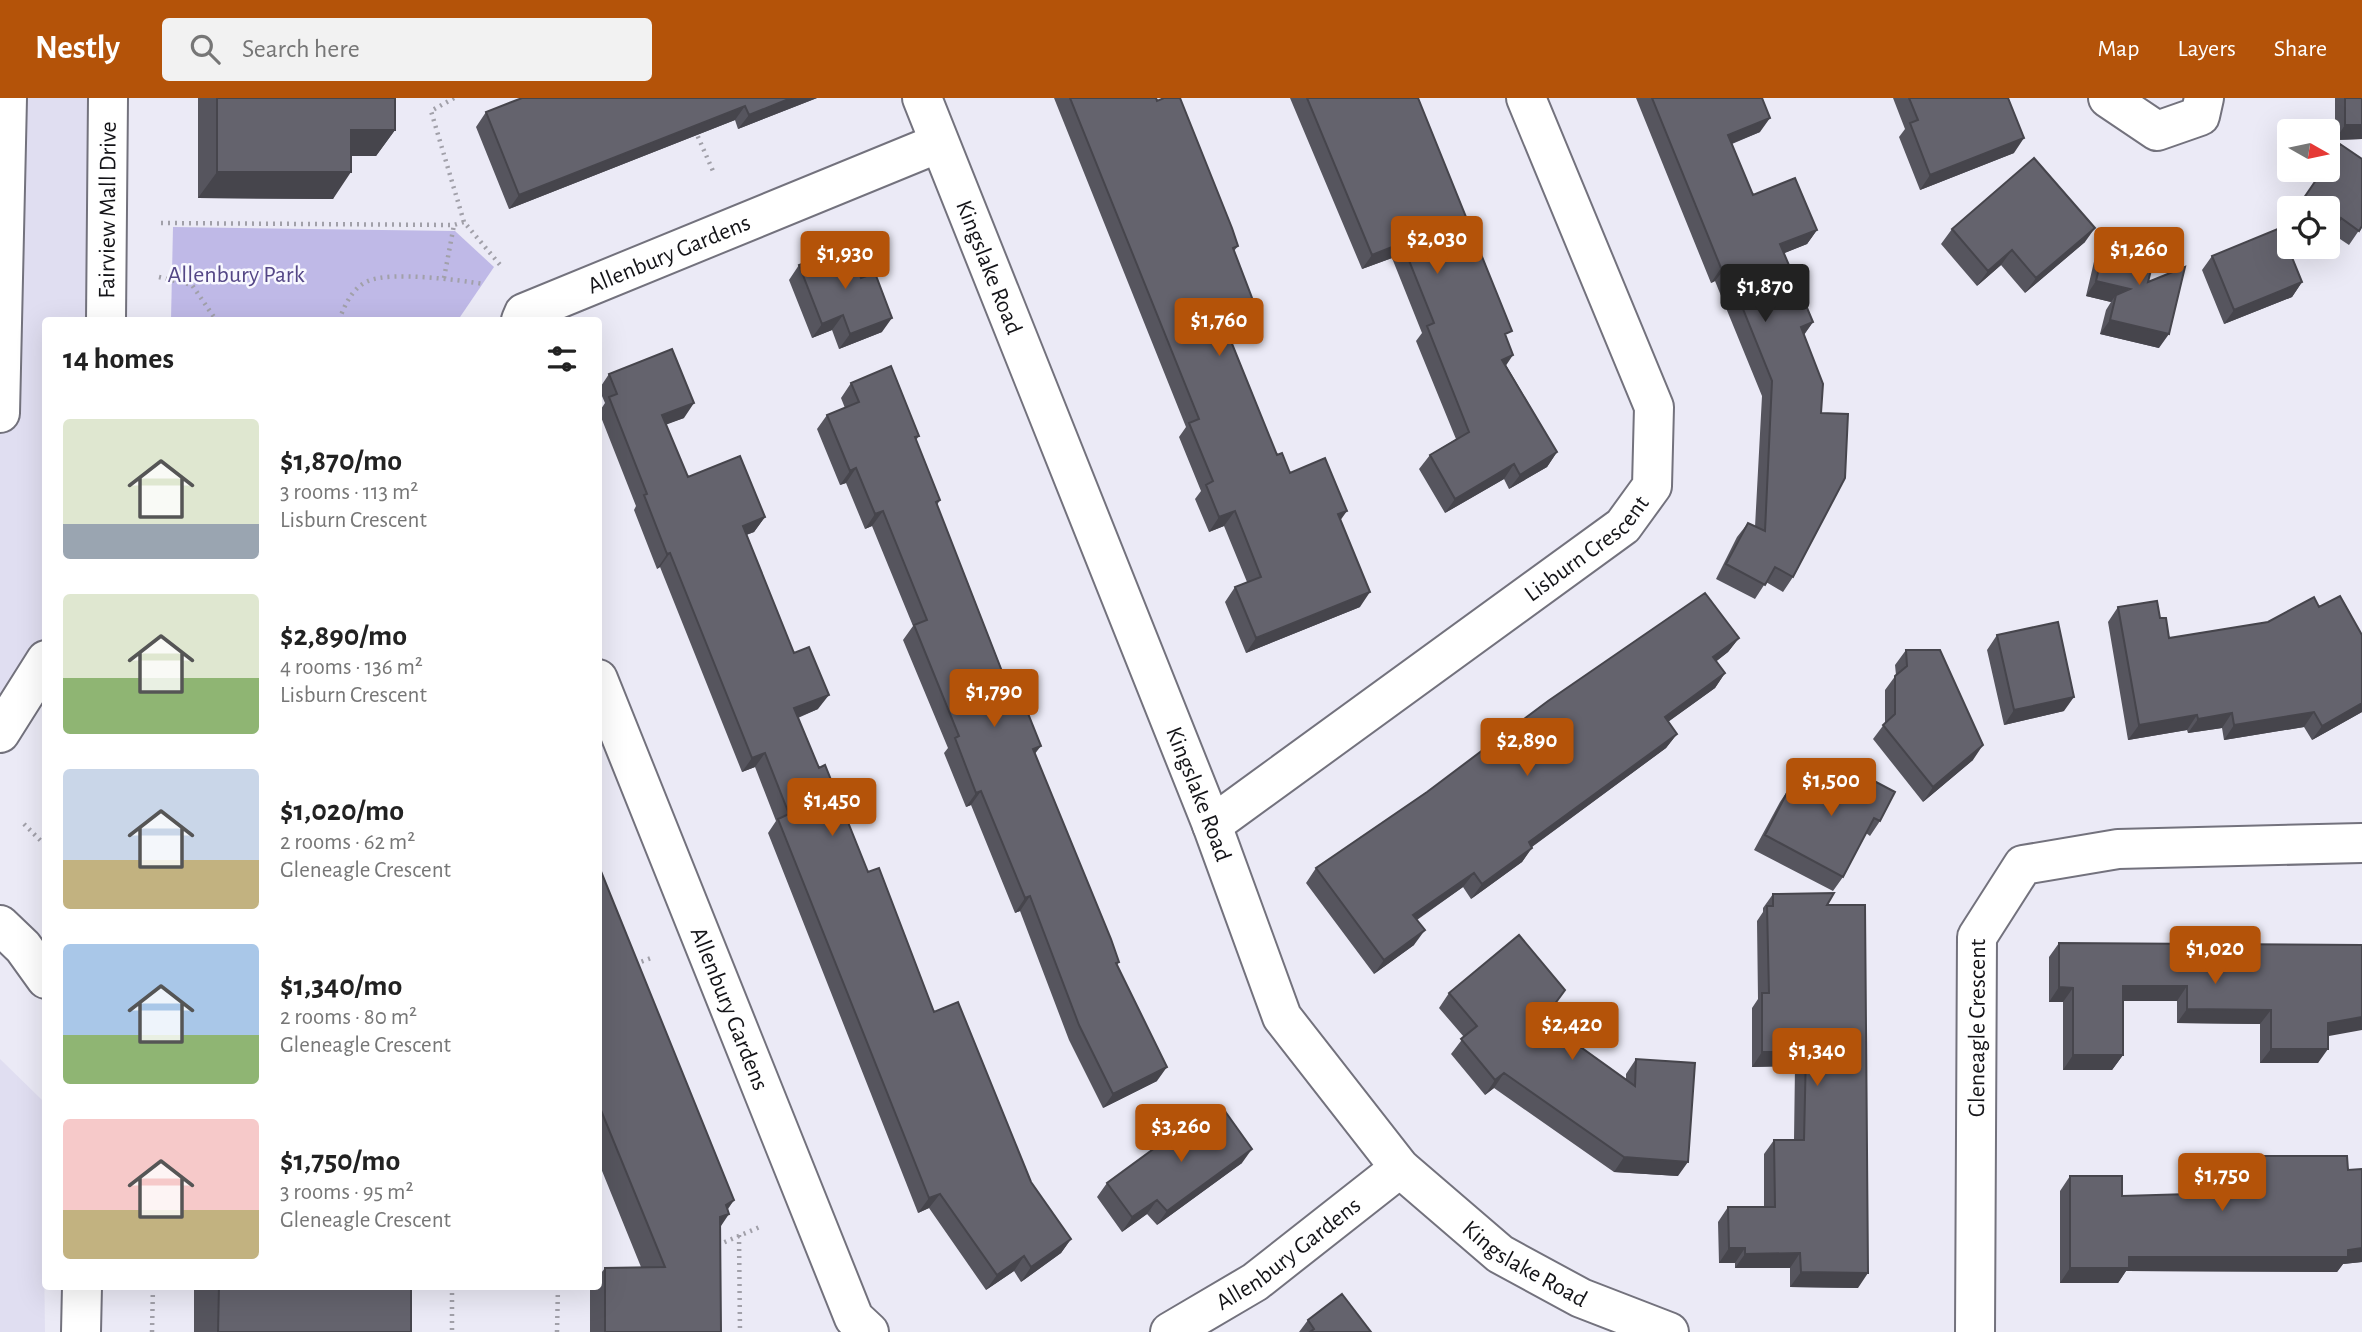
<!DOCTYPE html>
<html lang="en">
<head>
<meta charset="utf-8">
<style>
  :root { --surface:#fff; --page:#f2f2f2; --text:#222; --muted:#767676; --accent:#b45309 }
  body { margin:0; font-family:"Alegreya Sans",sans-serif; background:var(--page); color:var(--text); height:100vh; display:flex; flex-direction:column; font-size:26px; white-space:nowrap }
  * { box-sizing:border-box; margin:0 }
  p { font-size:23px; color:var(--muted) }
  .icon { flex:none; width:38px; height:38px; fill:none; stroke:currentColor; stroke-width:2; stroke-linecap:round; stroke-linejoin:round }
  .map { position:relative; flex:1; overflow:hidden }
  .panel { position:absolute; left:42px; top:219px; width:560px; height:973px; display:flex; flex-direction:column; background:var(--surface); border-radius:7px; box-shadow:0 7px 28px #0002 }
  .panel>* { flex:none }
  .needle { width:46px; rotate:99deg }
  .controls { position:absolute; left:2277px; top:21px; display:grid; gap:14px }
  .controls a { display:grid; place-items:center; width:63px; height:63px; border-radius:7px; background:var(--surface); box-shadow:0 7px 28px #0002; font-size:35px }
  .price { position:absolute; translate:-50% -60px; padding:0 16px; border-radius:7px; background:var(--accent); color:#fff; font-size:23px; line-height:46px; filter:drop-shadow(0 2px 4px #0008) }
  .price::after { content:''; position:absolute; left:50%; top:42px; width:21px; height:16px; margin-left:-10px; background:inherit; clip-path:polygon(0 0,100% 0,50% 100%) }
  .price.current { background:#222; color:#fff }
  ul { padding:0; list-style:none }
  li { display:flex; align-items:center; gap:21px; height:175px; padding:0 21px }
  li span { display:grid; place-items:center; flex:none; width:196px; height:140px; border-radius:7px; color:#555 }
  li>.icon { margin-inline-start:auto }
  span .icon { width:84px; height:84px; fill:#fffc; stroke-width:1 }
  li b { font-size:30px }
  h2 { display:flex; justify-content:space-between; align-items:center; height:84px; padding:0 21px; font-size:30px }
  header { display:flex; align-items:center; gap:42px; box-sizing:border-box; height:98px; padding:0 35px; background:var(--accent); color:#fff }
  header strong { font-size:33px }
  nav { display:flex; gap:38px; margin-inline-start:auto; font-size:24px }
  .search { width:490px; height:63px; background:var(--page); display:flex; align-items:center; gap:18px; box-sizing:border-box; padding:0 24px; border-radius:7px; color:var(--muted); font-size:26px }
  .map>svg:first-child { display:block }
</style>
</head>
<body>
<header>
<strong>Nestly</strong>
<div class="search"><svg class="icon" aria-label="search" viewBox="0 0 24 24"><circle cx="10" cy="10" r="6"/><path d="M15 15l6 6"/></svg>Search here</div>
<nav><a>Map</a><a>Layers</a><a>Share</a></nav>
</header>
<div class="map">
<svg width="2362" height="1234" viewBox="0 0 2362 1234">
  <rect width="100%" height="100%" fill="#ebeaf6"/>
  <!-- built -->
  <path fill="#e0def1" d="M0 0H108L106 222H46L45 562 0 635Z
    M0 961 42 1002 45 1234H0Z"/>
  <!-- green -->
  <path fill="#bfb9e7" d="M173 129 455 133 494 169 458 222H171Z"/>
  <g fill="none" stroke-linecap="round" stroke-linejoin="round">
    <defs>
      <g id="minor">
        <path id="s1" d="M922 0 1212 727 1282 919 1400 1070 1500 1156 1581 1200 1669 1234"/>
        <path d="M2108 0 2157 33 2200 18 2204 0"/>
        <path id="s2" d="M106 222 108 0"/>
        <path id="s3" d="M521 222 524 215 939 45"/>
        <path d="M0 315 7 0"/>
        <path id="s4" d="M598 581 854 1220 869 1234"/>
        <path d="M0 635 46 562"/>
        <path id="s5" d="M1212 727 1623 428 1652 388 1654 309 1526 0"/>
        <path d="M0 827 23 849 46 881"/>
        <path d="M81 1234 82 1188"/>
        <path id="s6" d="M1170 1234 1255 1184 1400 1070"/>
        <path id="s7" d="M1975 1234 1977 839 2023 767 2118 751 2362 745"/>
      </g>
    </defs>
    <!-- minor casing -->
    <use href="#minor" stroke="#73727d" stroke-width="42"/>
    <!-- path -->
    <path stroke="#a1a0a9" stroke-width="4.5" stroke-dasharray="2 5" stroke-linecap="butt" d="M454 0 431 13 464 124
      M695 32 713 73
      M161 125 454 127 464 124 501 168
      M159 179 192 187 216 222
      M444 180 454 127
      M339 222C345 207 352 190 368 183 391 173 458 182 484 186
      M24 726 46 748
      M635 866 654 859
      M739 1137 740 1234
      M718 1147 762 1128
      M452 1188V1234
      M152 1234 153 1188
      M557 1234 558 1188"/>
    <!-- minor -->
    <use href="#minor" stroke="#fff" stroke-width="38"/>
  </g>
  <!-- wall -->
  <path fill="#56555e" d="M198 0H395V32L376 58H351L333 101 198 100Z
    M522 0H817L738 31 735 22 509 111 476 29 486 14Z
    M1054 0H1156L1238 148 1234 153 1247 228 1228 235 1277 357 1290 375 1340 422 1360 509 1246 555 1225 504 1235 489 1247 484 1224 428 1209 434 1195 401 1201 393 1179 339 1186 329Z
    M1290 0H1418L1506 241V267L1557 354 1547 369 1509 391 1504 381 1445 415 1419 371 1430 357 1456 341 1416 243 1422 235 1392 160 1362 171Z
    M1636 0H1762L1760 34 1732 46 1753 97 1817 132 1807 146 1784 155 1813 224 1804 237 1793 479 1783 494 1766 484 1755 501 1716 481 1737 439 1748 425 1755 429 1762 298 1715 183 1711 185Z
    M1893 0H2008L2014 55 1920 92 1899 39 1905 31Z
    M2335 0H2362V41L2335 42Z
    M2323 72 2362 128 2349 147 2331 135 2328 141V110Z
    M2289 122V130L2285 128Z
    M1952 131 2085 144 2025 195 2001 167 1977 188 1941 146Z
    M2106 141 2148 184 2159 250 2100 236 2106 212 2111 204 2086 198 2096 155Z
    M2212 158 2302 184 2292 199 2224 226 2202 172Z
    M799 167 882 234 839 251 832 232 812 240 789 182Z
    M609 276 684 320 666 326 688 379 765 419 754 434 746 437 794 555 818 611 798 620 819 670 934 914 1031 1084 1071 1141 1061 1155 1021 1184 1014 1173 986 1192 929 1110 918 1115 768 735 776 723 755 669 742 674 660 469 657 471 634 412 636 408 599 314 605 305 599 291Z
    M851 285 919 338 916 342 940 402 937 407 1035 656 1119 864 1117 867 1157 983 1103 1010 1069 942 1020 813 1015 815 971 707 966 709 944 655 948 650 903 542 913 528 872 428 865 431 846 385 840 387 817 331 827 317 845 310 841 300Z
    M2118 509 2160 520 2169 540 2362 614 2312 642 2304 629 2224 642 2222 630 2188 635 2187 632 2128 642 2108 524Z
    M1997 537 2064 613 2004 627 1987 552Z
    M1739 540 1728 554 1716 563 1725 575 1715 590 1668 624 1677 636 1666 650 1532 749 1522 764 1471 801 1463 789 1417 822 1414 847 1374 876 1306 785 1316 770Z
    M1906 552 1973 662 1923 704 1873 641 1885 625V592L1896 577 1895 567Z
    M1840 665 1880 723 1870 738 1866 735 1843 779 1833 793 1754 752 1780 704 1790 689 1804 696 1813 683 1825 690 1830 680Z
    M598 766 734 1102 728 1111 720 1129 721 1234H590V1191L592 1188H598V1179L605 1170 641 1169 598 1063Z
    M1773 796 1827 807 1858 1190 1790 1189V1170H1735V1165H1719L1718 1124 1728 1109H1764V1056L1774 1042H1794L1795 968 1752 969V910L1758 901 1757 823 1763 814V810Z
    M2059 845 2362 847 2318 965H2260V926L2177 925V903H2123V957L2112 972H2063V904H2049V859Z
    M1449 895 1626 981V976L1636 961 1678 1078 1614 1074 1494 990 1485 997 1451 956 1464 939 1439 910Z
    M1196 1027 1242 1065 1157 1127 1147 1116 1122 1134 1097 1099 1107 1085Z
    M2190 1058 2348 1072 2362 1071V1164L2343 1166 2337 1174 2126 1173 2118 1185H2060V1093L2070 1078 2122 1098 2179 1096V1073Z
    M194 1188H411V1234H194Z
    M1308 1222 1371 1234H1299Z"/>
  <!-- shaded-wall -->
  <path fill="#46454c" d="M791 0H817L738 31 749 17Z
    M745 8 735 22 509 111 519 97Z
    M1770 20 1760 34 1718 51 1728 37Z
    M2345 27H2362V41L2335 42Z
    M351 32H395L376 58H332Z
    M2024 40 2014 55 1920 92 1930 77Z
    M217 74H351L333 101 198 100Z
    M2095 130 2085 144 2025 195 2036 180Z
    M1817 132 1807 146 1770 161 1780 146Z
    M1402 145 1392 160 1362 171 1372 157Z
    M2012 152 2001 167 1977 188 1988 173Z
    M1726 169 1715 183 1711 185 1721 170Z
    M2096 183 2130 191 2116 197 2111 204 2086 198Z
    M2302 184 2292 199 2224 226 2234 212Z
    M1257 213 1247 228 1214 241 1224 226Z
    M843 217 832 232 812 240 822 226Z
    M892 220 882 234 839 251 850 236Z
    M2110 222 2169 236 2159 250 2100 236Z
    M1813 224 1802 239 1801 229Z
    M1513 257 1503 272 1502 262Z
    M694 305 684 320 652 332 662 317Z
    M1557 354 1547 369 1509 391 1520 377Z
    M1514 366 1504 381 1445 415 1455 401Z
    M856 370 846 385 840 387 850 373Z
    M883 413 872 428 865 431 875 416Z
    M1235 413 1224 428 1209 434 1219 419Z
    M1347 413 1337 427 1338 416Z
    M765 419 754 434 733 442 743 428Z
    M670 455 660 469 657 471 667 456Z
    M1370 494 1360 509 1246 555 1256 540Z
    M1739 540 1728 554 1703 574 1713 559Z
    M1725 575 1715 590 1655 633 1665 619Z
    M829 597 818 611 784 625 794 610Z
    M2074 599 2064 613 2004 627 2014 612Z
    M2362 605V614L2312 642 2322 628Z
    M2314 614 2304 629 2224 642 2234 627Z
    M2232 615 2222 630 2188 635 2198 621Z
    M2197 617 2187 632 2128 642 2139 627Z
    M1677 636 1666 650 1518 759 1529 744Z
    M1983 647 1973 662 1923 704 1933 689Z
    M1041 648 1030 662 1033 651Z
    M765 655 755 669 742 674 752 660Z
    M981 693 971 707 966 709 976 695Z
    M1532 750 1522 764 1471 801 1482 786Z
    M1474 775 1463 789 1403 831 1413 817Z
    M1030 798 1020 813 1015 815 1025 800Z
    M1425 832 1414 847 1374 876 1384 862Z
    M2123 888H2187L2177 903H2112Z
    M2059 889 2073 890 2063 904H2049Z
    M2187 911 2271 912 2260 926 2177 925Z
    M2362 919V932L2318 940 2328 925Z
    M2271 951H2328L2318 965H2260Z
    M1762 954H1806L1795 968 1752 969Z
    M2073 957H2123L2112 972H2063Z
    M1167 969 1157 983 1103 1010 1113 996Z
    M1504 975 1494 990 1485 997 1495 982Z
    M1252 1051 1242 1065 1157 1127 1167 1113Z
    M1624 1059 1688 1064 1678 1078 1614 1074Z
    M940 1096 929 1110 918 1115 929 1100Z
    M734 1102 722 1118 729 1116 715 1137 705 1140 726 1107Z
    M1157 1102 1147 1116 1122 1134 1132 1119Z
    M1071 1141 1061 1155 1021 1184 1031 1169Z
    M1729 1150H1745L1735 1165H1719Z
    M2362 1150V1164L2343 1166 2337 1174 2126 1173 2118 1185H2060L2070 1170 2129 1159Z
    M1800 1155 1790 1170H1735L1745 1156Z
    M1024 1158 1014 1173 986 1192 997 1177Z
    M1801 1174 1868 1175 1858 1190 1790 1189Z"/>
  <!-- building -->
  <path fill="#64636d" stroke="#46454c" stroke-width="2" d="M217 0H395V32H351V74H217Z
    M522 0H791L749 17 745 8 519 97 486 14Z
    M1070 0H1156L1157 3 1164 0H1180L1232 130 1238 148 1233 150 1257 213 1224 226 1277 357 1282 355 1290 375 1325 360 1347 413 1338 416 1370 494 1256 540 1235 489 1261 479 1235 413 1219 419 1206 387 1213 383 1189 325 1199 321Z
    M1307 0H1418L1512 233 1505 236 1513 257 1502 262 1557 354 1520 377 1514 366 1455 401 1430 357 1469 334 1427 228 1434 225 1402 145 1372 157Z
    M1652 0H1762L1770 20 1728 37 1753 97 1795 80 1817 132 1780 146 1813 224 1801 229 1823 286 1821 315 1848 316 1845 380 1793 479 1775 469 1765 487 1726 466 1748 425 1765 433 1772 283 1726 169 1721 170Z
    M1909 0H2008L2024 40 1930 77 1910 25 1918 22Z
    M2345 0H2362V27H2345Z
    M2340 46 2362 61V128L2359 133 2341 120 2331 136 2328 134V110H2297L2323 72H2328V65Z
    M2034 60 2095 130 2036 180 2012 152 1988 173 1952 131Z
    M2280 130 2302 184 2234 212 2212 158Z
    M2106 141 2156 152 2148 184 2185 169 2169 236 2110 222 2116 197 2130 191 2096 183Z
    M848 148 861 180 875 175 892 220 850 236 843 217 822 226 799 167Z
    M672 251 694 305 662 317 688 379 740 358 765 419 743 428 794 555 809 549 829 597 794 610 819 670 825 667 868 774 879 770 934 914 958 904 1031 1084 1071 1141 1031 1169 1024 1158 997 1177 940 1096 929 1100 778 721 789 716 765 655 752 660 670 455 667 456 644 397 647 396 609 299 617 296 609 276Z
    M891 268 919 338 915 339 940 402 936 404 1005 581 1013 578 1041 648 1033 651 1111 841 1119 864 1116 865 1167 969 1113 996 1079 927 1030 798 1025 800 981 693 976 695 955 640 959 638 914 527 927 522 883 413 875 416 856 370 850 373 827 317 859 304 851 285Z
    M1705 495 1739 540 1713 559 1725 575 1665 619 1677 636 1529 744 1532 750 1482 786 1474 775 1413 817 1425 832 1384 862 1316 770 1427 694 1548 603Z
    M2340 498 2362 537V605L2322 628 2314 614 2234 627 2232 615 2198 621 2197 617 2139 627 2118 509 2157 503 2160 520H2166L2169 540 2268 524 2314 499 2319 509Z
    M2058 524 2074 599 2014 612 1997 537Z
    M1906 552H1940L1983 647 1933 689 1883 627 1895 616V578L1907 568Z
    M1840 665 1895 694 1880 723 1874 720 1843 779 1765 737 1790 689 1806 697 1813 683 1827 691Z
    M598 766 734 1102 726 1107 729 1116 720 1119 721 1234H605V1170L665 1169 598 1005Z
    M1834 795 1827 807H1865L1868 1175 1801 1174 1800 1155 1745 1156V1150H1729L1728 1109H1775L1774 1042H1804L1806 954H1762V895H1769L1767 808H1773V796Z
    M1519 837 1565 892 1543 922 1635 988 1636 961 1695 965 1688 1064 1624 1059 1504 975 1495 982 1461 941 1477 928 1449 895Z
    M2059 845 2362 847V919L2328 925V951H2271V912L2187 911V888H2123V957H2073V890L2059 889Z
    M1222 1009 1252 1051 1167 1113 1157 1102 1132 1119 1107 1085 1193 1022 1196 1027Z
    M2190 1058H2347L2348 1072 2362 1071V1150L2348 1152V1159H2129V1170H2070V1078H2122V1098L2190 1096Z
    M219 1188H411V1234H218Z
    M1342 1196 1371 1234H1310L1314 1231 1308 1222Z"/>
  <g text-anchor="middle" stroke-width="5" stroke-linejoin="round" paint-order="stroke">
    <!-- street labels -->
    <g font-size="24" fill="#141418" stroke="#f8f8ff">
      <text dy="8" stroke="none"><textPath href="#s2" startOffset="110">Fairview Mall Drive</textPath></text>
      <text dy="8" stroke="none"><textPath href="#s3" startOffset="164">Allenbury Gardens</textPath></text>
      <text dy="8" stroke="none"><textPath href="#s1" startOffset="182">Kingslake Road</textPath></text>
      <text dy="8" stroke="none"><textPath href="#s5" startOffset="466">Lisburn Crescent</textPath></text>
      <text dy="8" stroke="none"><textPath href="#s1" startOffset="749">Kingslake Road</textPath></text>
      <text dy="8" stroke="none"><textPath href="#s4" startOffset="355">Allenbury Gardens</textPath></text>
      <text dy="8" stroke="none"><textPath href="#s7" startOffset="304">Gleneagle Crescent</textPath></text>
      <text dy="8" stroke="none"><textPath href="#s6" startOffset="142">Allenbury Gardens</textPath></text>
      <text dy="8" stroke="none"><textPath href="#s1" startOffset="1337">Kingslake Road</textPath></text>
    </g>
    <!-- park labels -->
    <g font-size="24" fill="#544786" stroke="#f8f8ff">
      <text x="236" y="184">Allenbury Park</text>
    </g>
  </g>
</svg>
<div class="controls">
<a><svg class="needle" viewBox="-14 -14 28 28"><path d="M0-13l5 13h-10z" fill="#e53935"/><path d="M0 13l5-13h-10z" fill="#767676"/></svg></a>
<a><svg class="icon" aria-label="locate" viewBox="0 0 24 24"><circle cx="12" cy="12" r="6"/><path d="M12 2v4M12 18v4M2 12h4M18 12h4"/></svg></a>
</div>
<b class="price" style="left:1437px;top:178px">$2,030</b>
<b class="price" style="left:2139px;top:189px">$1,260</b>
<b class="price" style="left:845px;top:193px">$1,930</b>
<b class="price current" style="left:1765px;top:226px">$1,870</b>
<b class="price" style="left:1219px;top:260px">$1,760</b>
<b class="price" style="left:994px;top:631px">$1,790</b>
<b class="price" style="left:1527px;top:680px">$2,890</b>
<b class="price" style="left:1831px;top:720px">$1,500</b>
<b class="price" style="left:832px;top:740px">$1,450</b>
<b class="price" style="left:2215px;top:888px">$1,020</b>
<b class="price" style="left:1572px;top:964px">$2,420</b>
<b class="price" style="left:1817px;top:990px">$1,340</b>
<b class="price" style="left:1181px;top:1066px">$3,260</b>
<b class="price" style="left:2222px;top:1115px">$1,750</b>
<section class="panel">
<h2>14 homes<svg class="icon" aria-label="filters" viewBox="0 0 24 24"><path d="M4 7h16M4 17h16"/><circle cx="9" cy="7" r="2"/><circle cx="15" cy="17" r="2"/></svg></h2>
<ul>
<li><span style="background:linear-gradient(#dfe7d0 75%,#9aa5b1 0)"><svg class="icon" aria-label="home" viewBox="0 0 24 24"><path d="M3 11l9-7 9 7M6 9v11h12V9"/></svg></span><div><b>$1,870/mo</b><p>3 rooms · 113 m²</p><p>Lisburn Crescent</p></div></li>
<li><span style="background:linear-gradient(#dfe7d0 60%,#8fb573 0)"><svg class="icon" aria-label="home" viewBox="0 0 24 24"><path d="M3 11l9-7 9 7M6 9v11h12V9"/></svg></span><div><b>$2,890/mo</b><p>4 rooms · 136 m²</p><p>Lisburn Crescent</p></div></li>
<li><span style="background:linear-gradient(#c9d6e8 65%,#c2b280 0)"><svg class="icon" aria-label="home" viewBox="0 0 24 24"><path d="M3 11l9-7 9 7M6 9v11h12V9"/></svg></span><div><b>$1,020/mo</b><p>2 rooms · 62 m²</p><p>Gleneagle Crescent</p></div></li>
<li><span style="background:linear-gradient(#a9c7e8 65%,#8fb573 0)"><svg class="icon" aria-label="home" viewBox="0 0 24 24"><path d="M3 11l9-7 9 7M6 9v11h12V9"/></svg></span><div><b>$1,340/mo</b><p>2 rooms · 80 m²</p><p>Gleneagle Crescent</p></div></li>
<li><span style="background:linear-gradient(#f6c9c9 65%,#c2b280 0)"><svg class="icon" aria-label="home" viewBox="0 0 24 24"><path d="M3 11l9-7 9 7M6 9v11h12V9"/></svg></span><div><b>$1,750/mo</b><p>3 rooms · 95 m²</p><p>Gleneagle Crescent</p></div></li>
</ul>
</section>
</div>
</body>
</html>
